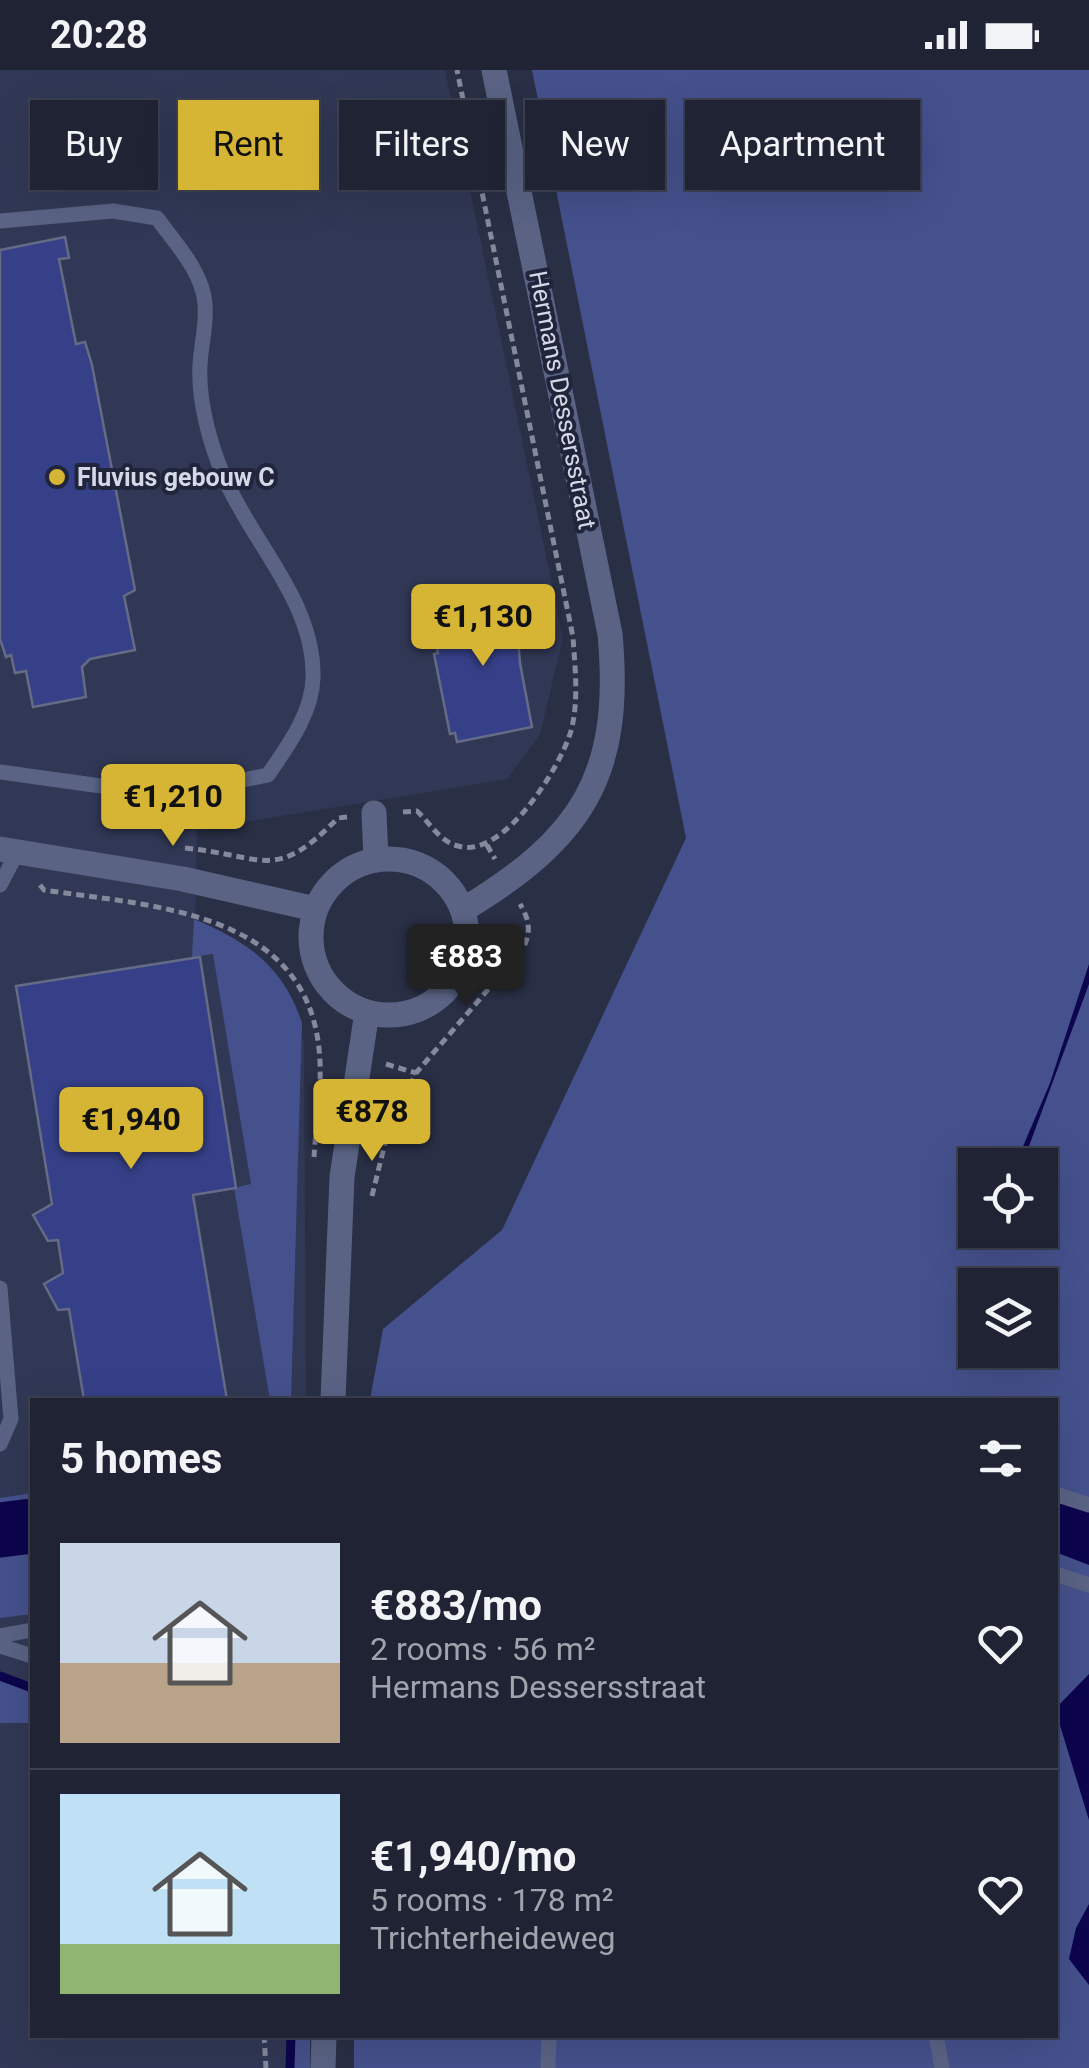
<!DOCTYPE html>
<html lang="en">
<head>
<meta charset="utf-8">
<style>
  :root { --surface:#1f2334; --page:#272b3c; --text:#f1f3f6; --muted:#a1a4ac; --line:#3c404f; --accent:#d6b534 }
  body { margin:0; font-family:Roboto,sans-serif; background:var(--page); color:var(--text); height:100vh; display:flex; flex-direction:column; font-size:38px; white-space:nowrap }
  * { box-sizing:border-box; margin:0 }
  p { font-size:32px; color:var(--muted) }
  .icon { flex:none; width:55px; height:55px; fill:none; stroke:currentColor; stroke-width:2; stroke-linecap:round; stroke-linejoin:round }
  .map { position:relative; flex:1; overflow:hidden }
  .panel { position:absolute; left:30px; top:1328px; width:1028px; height:640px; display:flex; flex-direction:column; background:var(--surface); border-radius:0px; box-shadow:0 10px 40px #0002,0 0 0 2px var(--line) }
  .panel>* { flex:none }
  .banner { position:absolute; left:30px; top:30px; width:1030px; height:90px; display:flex; gap:20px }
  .fabs { position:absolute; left:958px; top:1078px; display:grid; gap:20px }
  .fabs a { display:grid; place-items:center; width:100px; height:100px; border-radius:0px; background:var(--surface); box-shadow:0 10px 40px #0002,0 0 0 2px var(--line); font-size:50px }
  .price { position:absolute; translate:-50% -85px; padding:0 22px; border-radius:10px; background:var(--accent); color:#111; font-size:32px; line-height:65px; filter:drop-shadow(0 2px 5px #0008) }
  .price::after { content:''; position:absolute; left:50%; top:60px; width:30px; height:22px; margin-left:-15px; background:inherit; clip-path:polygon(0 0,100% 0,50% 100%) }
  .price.on { background:#222; color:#fff }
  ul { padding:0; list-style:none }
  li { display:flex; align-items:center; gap:30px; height:250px; padding:0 30px }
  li+li { border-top:2px solid var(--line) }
  li span { display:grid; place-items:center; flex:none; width:280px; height:200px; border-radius:0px; color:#555 }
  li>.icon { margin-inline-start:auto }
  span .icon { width:120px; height:120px; fill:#fffc; stroke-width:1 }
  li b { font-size:42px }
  h2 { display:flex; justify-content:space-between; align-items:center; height:120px; padding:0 30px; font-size:42px }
  .chip { padding:0 35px; border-radius:0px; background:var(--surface); box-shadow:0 10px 40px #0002,0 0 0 2px var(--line); font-size:35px; line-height:90px }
  .chip.on { background:var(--accent); color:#111 }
  .status { display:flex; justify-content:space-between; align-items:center; height:70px; padding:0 50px; background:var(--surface); direction:ltr }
  .status svg { height:28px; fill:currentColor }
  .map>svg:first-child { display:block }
</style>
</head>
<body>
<div class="status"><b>20:28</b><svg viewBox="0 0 49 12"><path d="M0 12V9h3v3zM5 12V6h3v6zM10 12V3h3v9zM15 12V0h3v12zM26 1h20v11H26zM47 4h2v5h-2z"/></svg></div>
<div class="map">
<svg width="1089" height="1998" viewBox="0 0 1089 1998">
  <rect width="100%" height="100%" fill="#292f45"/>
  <!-- built -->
  <path fill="#313855" d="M0 0H445L563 567 540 665 507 709 197 760 195 850 288 925 304 973 306 1330H32V1432L0 1436Z
    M32 1469V1965H306V1998H0V1474Z"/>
  <!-- green -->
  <path fill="#45518d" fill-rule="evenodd" d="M532 0H1089V1998H354V1965H1055V1330H370L383 1259 502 1160 686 768ZM975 1095H1040V1160H975ZM975 1215H1040V1280H975Z
    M194 849C247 871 284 897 302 953L291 1330H270L234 1118 251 1114 213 884 192 887Z
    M32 1423V1446L0 1450V1428Z
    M32 1473V1544L0 1548V1477Z
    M0 1611 32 1622V1653H0Z
    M295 1965H310V1998H294Z"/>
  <!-- water -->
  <path fill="#0d054d" d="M1089 894V914L1022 1095H1015L1050 1013Z
    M1055 1432 1089 1440V1495L1055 1482Z
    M1089 1604V1750L1055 1639Z
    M1089 1834V1915L1069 1889 1076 1858Z"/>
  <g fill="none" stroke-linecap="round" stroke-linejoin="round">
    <!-- stream -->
    <path stroke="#0d054d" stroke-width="9" d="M0 1606 32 1618
      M290 1998 291 1965"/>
    <!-- river -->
    <path stroke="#0d054d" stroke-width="55" d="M0 1460 32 1456"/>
  </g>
  <!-- building -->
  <path fill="#354088" stroke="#656b85" stroke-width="2.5" d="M65 167 69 188 59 189 76 274 85 272 92 295 135 520 124 526 135 580 90 589 82 597 86 627 33 637 26 601 15 603 11 585 6 587 0 569V180Z
    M500 525 508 528 509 536 522 534 528 566 518 568 520 593 532 657 457 672 455 663 450 664 434 584 438 583 436 574 450 572 444 541 449 536Z
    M200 887 236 1118 193 1125 227 1330H84L69 1239 58 1240 44 1214 63 1203 58 1170 48 1171 33 1145 52 1134 16 916Z"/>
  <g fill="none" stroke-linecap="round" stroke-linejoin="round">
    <!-- path -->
    <path stroke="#84899c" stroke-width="5" stroke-dasharray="8 5" stroke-linecap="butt" d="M403 742 417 741C431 754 439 771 458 776 503 790 560 698 571 661 579 631 575 598 573 567L457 0
      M487 775 495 789
      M185 778C266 786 274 813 338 748L347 747
      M40 815 44 820C150 836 305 840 319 979 323 1014 316 1053 314 1087
      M386 994 416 1003
      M372 1126 386 1069 416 1003 523 879C531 861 530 851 520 834
      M264 1965 266 1998"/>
    <!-- service -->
    <path stroke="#5a6384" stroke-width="15" d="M0 151 113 141 157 148C175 173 203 202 205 234 207 254 201 275 200 295 198 331 210 374 224 407 252 473 315 532 313 608 312 644 287 677 268 705L189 721 144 722 0 702
      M0 815 18 781
      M0 1218 11 1349 0 1374
      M1055 1424 1089 1435
      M1055 1504 1089 1515
      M0 1566 32 1560
      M0 1576 32 1586
      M936 1965 942 1998
      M548 1998 549 1965"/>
    <!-- minor -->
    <path stroke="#5a6384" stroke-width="25" d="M374 743 376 789
      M0 779 183 809 315 839
      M311 867a78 78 0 1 1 156 0a78 78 0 1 1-156 0Z
      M463 840C582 768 623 706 610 564L494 0
      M333 1330 342 1107 367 942
      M323 1998 324 1965"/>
  </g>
  <!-- markers -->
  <circle fill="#d6b534" stroke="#20253b" stroke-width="4" cx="57" cy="407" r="10"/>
  <g text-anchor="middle" stroke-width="8" stroke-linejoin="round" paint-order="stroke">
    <!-- street labels -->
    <g font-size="25" fill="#d4d8e7" stroke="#20253b">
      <text transform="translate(563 330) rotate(79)" y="9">Hermans Dessersstraat</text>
    </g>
    <!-- poi labels -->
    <g font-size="25" font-weight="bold" fill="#d4d8e7" stroke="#20253b" text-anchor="start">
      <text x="77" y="416">Fluvius gebouw C</text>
    </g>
  </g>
</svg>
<div class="fabs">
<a><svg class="icon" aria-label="locate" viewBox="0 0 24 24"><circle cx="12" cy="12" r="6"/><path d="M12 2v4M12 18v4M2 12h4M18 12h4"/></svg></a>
<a><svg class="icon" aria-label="layers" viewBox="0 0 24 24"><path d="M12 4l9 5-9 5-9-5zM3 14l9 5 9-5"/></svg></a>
</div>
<b class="price" style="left:483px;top:599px">€1,130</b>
<b class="price" style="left:173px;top:779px">€1,210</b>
<b class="price on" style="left:466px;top:939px">€883</b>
<b class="price" style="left:372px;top:1094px">€878</b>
<b class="price" style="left:131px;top:1102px">€1,940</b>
<div class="banner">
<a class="chip">Buy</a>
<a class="chip on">Rent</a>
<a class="chip">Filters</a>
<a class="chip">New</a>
<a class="chip">Apartment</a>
</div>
<section class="panel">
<h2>5 homes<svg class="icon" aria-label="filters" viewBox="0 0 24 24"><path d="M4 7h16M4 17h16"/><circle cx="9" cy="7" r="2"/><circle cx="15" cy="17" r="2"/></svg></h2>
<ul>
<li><span style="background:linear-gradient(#c9d6e8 60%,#b9a48a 0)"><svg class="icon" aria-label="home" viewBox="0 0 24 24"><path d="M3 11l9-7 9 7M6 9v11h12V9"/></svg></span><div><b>€883/mo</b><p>2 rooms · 56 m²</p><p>Hermans Dessersstraat</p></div><svg class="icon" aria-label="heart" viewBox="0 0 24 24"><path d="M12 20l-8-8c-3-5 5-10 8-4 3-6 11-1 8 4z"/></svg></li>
<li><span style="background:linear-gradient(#bfe0f5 75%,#8fb573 0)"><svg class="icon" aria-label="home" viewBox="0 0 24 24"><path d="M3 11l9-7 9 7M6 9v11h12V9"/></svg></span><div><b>€1,940/mo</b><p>5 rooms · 178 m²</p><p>Trichterheideweg</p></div><svg class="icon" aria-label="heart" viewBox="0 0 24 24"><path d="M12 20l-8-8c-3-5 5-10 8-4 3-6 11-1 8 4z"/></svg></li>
</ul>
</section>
</div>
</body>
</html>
